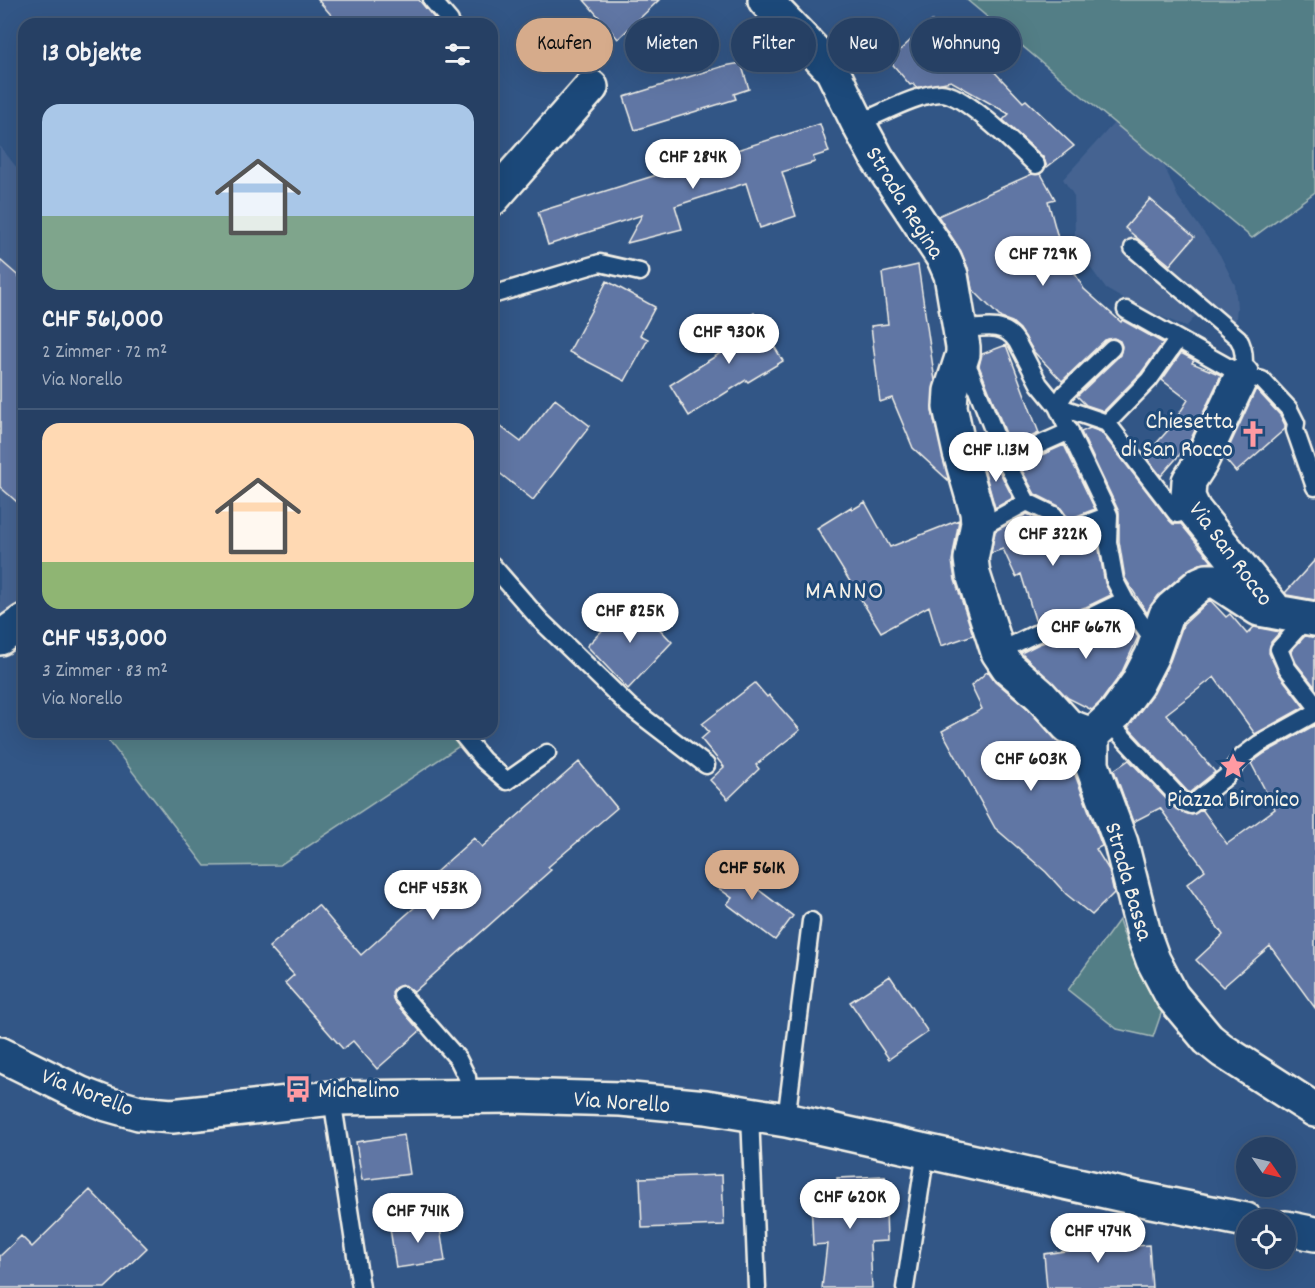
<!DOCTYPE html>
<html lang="de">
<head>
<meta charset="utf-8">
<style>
  :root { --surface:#264064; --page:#2e476a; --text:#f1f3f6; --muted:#a4afbf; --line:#425978; --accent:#d6ab8b }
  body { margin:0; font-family:Dekko,sans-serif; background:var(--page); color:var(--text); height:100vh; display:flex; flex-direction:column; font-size:22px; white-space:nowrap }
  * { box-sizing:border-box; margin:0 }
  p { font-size:20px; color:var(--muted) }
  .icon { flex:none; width:33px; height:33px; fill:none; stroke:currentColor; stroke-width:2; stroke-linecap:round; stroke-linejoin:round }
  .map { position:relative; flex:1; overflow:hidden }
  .details { position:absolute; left:18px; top:18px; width:480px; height:720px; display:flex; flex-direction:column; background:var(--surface); border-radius:18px; box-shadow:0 6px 24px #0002,0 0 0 2px var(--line) }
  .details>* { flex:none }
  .guide { position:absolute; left:516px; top:18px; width:570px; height:54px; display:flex; gap:12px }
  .needle { width:39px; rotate:124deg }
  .tools { position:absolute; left:1236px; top:1137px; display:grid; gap:12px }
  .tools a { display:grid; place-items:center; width:60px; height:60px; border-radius:50%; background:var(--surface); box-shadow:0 6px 24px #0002,0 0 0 2px var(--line); font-size:30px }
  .price { position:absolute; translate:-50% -51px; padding:0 14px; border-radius:21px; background:#fff; color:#222; font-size:20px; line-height:39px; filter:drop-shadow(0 2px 3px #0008) }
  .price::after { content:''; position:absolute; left:50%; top:36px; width:18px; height:14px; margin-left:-9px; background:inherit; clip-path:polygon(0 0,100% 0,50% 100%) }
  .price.active { background:var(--accent); color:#111 }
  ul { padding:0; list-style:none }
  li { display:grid; align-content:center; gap:12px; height:318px; padding:0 24px }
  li+li { border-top:2px solid var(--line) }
  li span { display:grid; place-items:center; height:186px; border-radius:18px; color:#555 }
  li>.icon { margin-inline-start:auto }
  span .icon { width:108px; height:108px; fill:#fffc; stroke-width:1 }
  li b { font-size:26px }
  h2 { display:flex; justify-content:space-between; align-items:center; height:72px; padding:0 24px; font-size:26px }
  .chip { padding:0 21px; border-radius:27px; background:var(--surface); box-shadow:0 6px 24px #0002,0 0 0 2px var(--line); font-size:21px; line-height:54px }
  .chip.active { background:var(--accent); color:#111 }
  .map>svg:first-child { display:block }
</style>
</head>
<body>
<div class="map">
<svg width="1315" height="1288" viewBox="0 0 1315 1288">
  <rect width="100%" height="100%" fill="#325686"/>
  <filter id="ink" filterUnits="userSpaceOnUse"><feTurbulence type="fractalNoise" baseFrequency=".0167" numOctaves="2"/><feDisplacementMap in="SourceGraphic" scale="12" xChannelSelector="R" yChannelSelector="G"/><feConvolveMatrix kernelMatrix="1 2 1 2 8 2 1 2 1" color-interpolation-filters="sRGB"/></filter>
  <g filter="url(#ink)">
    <!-- built -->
    <path fill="#446391" d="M1124 112 1160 156 1178 197 1220 255 1235 285 1237 307 1235 327 1207 303 1186 327 1134 305 1106 289 1079 252 1075 236 1074 196 1063 179Z
      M0 146 24 177V621L0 636Z"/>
    <!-- green -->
    <path fill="#537e86" stroke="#a4b8b7" stroke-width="1.5" d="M967 0H1315V192L1252 238Z
      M102 732H460L467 741 280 865 205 866Z
      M1119 920C1129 953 1142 982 1162 1011L1153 1037 1117 1029 1068 990Z"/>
    <!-- building -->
    <path fill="#6176a4" stroke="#f4f1e8" stroke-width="1.5" d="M318 0H419L439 24H339Z
      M584 0H659L618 39Z
      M932 21 953 47 957 44 964 50 969 45 1023 102 1026 100 1074 146 1047 167 1043 157 1003 120 1009 114 951 81 916 88 913 84 910 85 889 60Z
      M741 63 749 89 734 94 736 99 635 130 624 97 724 66Z
      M820 124 829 152 813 157 815 162 782 172 796 216 760 228 746 183 675 206 682 229 627 243 642 215 548 245 538 212Z
      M1032 174H1041L1055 199 1048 201 1061 249 1084 289 1121 322 1122 320 1163 343 1141 373 1104 411 1086 405 1077 396 1120 355 1122 346 1120 341 1114 338 1105 340 1062 381 1034 352 1020 329 1012 322 1001 318 972 289 968 268 961 251 938 216Z
      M1150 199 1194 237 1170 265 1125 228Z
      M0 260 24 281V508L0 487Z
      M918 265 935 381 932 411 949 481 913 448 892 398 880 402 871 326 888 324 882 273Z
      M607 281 655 307 640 335 648 339 625 381 569 352Z
      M754 313 783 361 748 382 746 380 689 416 670 385 727 349 718 334Z
      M1006 345 1039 433 1011 446 979 366 982 354Z
      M1181 353 1194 360 1192 363 1221 375 1188 445 1161 476 1145 456 1170 428 1188 400 1162 380Z
      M1256 389 1280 415 1285 425V429L1236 472 1224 458Z
      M555 399 590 426 533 500 492 467V420L521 442Z
      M1090 428 1101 432 1169 520 1173 524H1181L1212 562 1200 564 1188 570 1158 596 1147 613 1125 578 1119 541V512L1081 432Z
      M1064 445 1095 509 1069 519 1059 506 1035 494 1019 465Z
      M992 457 1013 498 995 508 982 461Z
      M865 502 890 547 959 520 952 561 955 580 973 635 941 646 929 606 881 632 817 528 851 507 852 510Z
      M1027 514 1047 523 1056 537 1066 541 1098 530V544L1105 583 1111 595 1086 607 1036 623 1021 574 1016 577 1003 549 991 553 995 531Z
      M1315 560V600L1287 595 1285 593Z
      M632 600 672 642 628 689 587 646Z
      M1210 600 1226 617 1230 614 1247 634 1254 627 1280 632 1271 642 1269 653 1279 674 1304 707 1255 734 1214 677 1166 714 1215 772 1189 793 1128 727 1154 693 1170 661 1183 625Z
      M1122 613 1138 637 1121 674 1102 700 1092 710 1068 698 1021 653 1039 644 1094 627Z
      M1305 636 1315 637V687L1296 663 1291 651Z
      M988 671 995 681 1027 708 1057 741 1073 763 1074 772 1102 846 1096 849 1109 870 1114 893 1092 915 1066 894 1046 872 995 828 942 731 982 709 971 686Z
      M755 683 767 697 769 695 800 730 756 765 759 769 728 799 710 780 724 767 701 739 709 732 702 724Z
      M1315 725V1008L1270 946 1223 987 1196 960 1223 935 1187 884 1205 870 1160 808 1133 822 1114 770 1129 760 1176 809 1192 815 1202 809 1227 844 1275 809 1251 763 1265 753Z
      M579 762 617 808 548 867 551 870 414 992 405 985 395 988 392 992 394 1001 420 1031 377 1069 353 1041 343 1049 285 983 294 975 269 947 318 905 361 955 416 906 408 897 474 838 482 847Z
      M731 861 759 882 755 887 793 916 775 940 727 904 732 898 713 884Z
      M890 976 928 1032 889 1059 850 1002Z
      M404 1135 410 1174 362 1180 356 1142Z
      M722 1175 724 1225 642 1228 640 1178Z
      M885 1176 887 1241 870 1242 872 1288H822L827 1244 813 1245 811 1199 838 1197 837 1178Z
      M90 1190 147 1248 105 1288H0V1256L21 1236 32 1247Z
      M439 1221 445 1261 396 1268 390 1228Z
      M1103 1226 1105 1248 1149 1245 1152 1288H1047L1044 1254 1072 1250 1071 1228Z"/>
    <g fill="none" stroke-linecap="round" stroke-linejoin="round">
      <defs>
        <path id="service" d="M432 0 450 21
          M858 123C879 115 919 93 941 93 964 93 1018 148 1036 165
          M1133 248 1238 338C1245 349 1245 362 1242 375
          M492 295 600 263 640 272
          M1126 310 1242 375 1262 380 1289 409 1296 423 1295 430 1315 487
          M961 330C982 328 1004 321 1017 342L1039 384 1057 406 1109 515 1108 542 1115 581 1125 600 1156 644
          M959 365 967 367 970 371 1005 460 1027 502
          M1057 406 1107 423 1177 514 1194 510
          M1057 406 1065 393 1112 348
          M1107 423 1149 380 1178 339
          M1005 460 1070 431
          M976 530 1027 502 1054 515 1062 528 1067 531 1109 515
          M492 565 540 620 630 707 706 765
          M1308 617 1279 649 1287 668 1315 704
          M998 652 1035 634 1090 617 1125 600
          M1108 721 1183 802 1191 805 1227 776 1243 756 1259 744 1313 714 1315 711
          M460 732 483 760 507 781 547 753
          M402 995 458 1059 467 1077 469 1096
          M332 1098 361 1288
          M750 1114 757 1288
          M786 1120 811 921
          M905 1288 926 1151"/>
        <path id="minor" d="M765 0 832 70 858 123 877 158 944 259 951 275 963 347V354L951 391 950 407 960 453 977 512 978 523 971 559 973 574 998 652 1008 667 1040 695 1068 726 1092 735V765L1121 843 1145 938 1153 960 1172 996 1208 1039 1223 1051 1315 1110
          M492 199 591 87
          M1242 375 1200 464 1189 481 1188 497 1194 510 1272 606
          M0 638 24 621
          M1092 735 1116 713 1137 684 1152 655 1166 615 1172 608 1200 584 1207 581H1216L1259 609 1315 619
          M0 1054 81 1094 107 1104 139 1113 172 1116 332 1098 513 1096 621 1099 706 1107 786 1120 1136 1198 1246 1220
          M1286 1228 1315 1234"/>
      </defs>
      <!-- service casing -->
      <use href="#service" stroke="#f4f1e8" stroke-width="21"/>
      <!-- minor casing -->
      <use href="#minor" stroke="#f4f1e8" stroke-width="38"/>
      <!-- service -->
      <use href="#service" stroke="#1f4a7a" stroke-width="16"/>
      <!-- minor -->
      <use href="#minor" stroke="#1f4a7a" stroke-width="33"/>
    </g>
  </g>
  <!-- icons -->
  <defs>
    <symbol id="church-bare" viewBox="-9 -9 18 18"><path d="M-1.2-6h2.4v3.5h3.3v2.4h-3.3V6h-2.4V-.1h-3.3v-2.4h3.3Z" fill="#ff9aa2" stroke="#1f4a7a" stroke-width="2.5" paint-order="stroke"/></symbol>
    <symbol id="sight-bare" viewBox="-9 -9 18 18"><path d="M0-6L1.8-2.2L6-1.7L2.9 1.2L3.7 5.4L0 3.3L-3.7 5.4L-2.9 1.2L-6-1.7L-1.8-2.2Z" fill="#ff9aa2" stroke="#1f4a7a" stroke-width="2.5" paint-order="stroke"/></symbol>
    <symbol id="bus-bare" viewBox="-9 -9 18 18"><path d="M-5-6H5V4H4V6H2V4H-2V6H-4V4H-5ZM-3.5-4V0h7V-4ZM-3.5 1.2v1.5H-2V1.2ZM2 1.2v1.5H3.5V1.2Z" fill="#ff9aa2" stroke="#1f4a7a" stroke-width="2.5" paint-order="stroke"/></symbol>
  </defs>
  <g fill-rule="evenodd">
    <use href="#church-bare" x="1234" y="415" width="38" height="38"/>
    <use href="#sight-bare" x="1214" y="747" width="38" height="38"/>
    <use href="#bus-bare" x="279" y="1070" width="38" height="38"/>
  </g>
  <g text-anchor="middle" stroke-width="6" stroke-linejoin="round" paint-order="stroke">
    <!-- street labels -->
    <g font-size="24" fill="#f4f1e8" stroke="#1f4a7a">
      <text transform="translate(906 202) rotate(58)" y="8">Strada Regina</text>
      <text transform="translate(1232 553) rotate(53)" y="8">Via San Rocco</text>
      <text transform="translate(1130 881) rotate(74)" y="8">Strada Bassa</text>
      <text transform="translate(88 1091) rotate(21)" y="8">Via Norello</text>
      <text transform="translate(622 1101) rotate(4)" y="8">Via Norello</text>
    </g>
    <!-- poi labels -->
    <g font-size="24" fill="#f4f1e8" stroke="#1f4a7a" text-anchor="end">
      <text x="1233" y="428">Chiesetta<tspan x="1233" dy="28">di San Rocco</tspan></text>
      <text x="1233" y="806" text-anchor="middle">Piazza Bironico</text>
      <text x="318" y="1097" text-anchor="start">Michelino</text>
    </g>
    <!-- quarter labels -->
    <g font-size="27" letter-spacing="1.5" fill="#f4f1e8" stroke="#1f4a7a">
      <text x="845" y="598">MANNO</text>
    </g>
  </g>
</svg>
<div class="tools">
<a><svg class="needle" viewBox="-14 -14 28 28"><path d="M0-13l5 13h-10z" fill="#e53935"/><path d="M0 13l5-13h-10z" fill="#a4afbf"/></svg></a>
<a><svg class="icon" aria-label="locate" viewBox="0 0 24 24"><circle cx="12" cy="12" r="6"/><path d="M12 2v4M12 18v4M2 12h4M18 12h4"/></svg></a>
</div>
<b class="price" style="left:693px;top:190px">CHF 284K</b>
<b class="price" style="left:1043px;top:287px">CHF 729K</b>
<b class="price" style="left:729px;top:365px">CHF 930K</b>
<b class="price" style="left:996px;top:483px">CHF 1.13M</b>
<b class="price" style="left:1053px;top:567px">CHF 322K</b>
<b class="price" style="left:630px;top:644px">CHF 825K</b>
<b class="price" style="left:1086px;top:660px">CHF 667K</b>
<b class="price" style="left:1031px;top:792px">CHF 603K</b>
<b class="price active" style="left:752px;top:901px">CHF 561K</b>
<b class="price" style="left:433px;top:921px">CHF 453K</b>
<b class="price" style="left:850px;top:1230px">CHF 620K</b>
<b class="price" style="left:418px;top:1244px">CHF 741K</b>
<b class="price" style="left:1098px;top:1264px">CHF 474K</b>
<div class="guide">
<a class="chip active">Kaufen</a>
<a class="chip">Mieten</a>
<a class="chip">Filter</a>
<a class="chip">Neu</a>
<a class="chip">Wohnung</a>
</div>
<section class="details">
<h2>13 Objekte<svg class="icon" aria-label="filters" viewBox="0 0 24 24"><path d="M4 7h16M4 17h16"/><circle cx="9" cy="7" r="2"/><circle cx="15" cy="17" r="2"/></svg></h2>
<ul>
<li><span style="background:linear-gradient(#a9c7e8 60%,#7fa58c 0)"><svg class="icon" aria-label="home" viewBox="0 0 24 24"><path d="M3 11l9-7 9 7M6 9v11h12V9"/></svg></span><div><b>CHF 561,000</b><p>2 Zimmer · 72 m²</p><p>Via Norello</p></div></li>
<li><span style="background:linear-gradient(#ffd9b3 75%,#8fb573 0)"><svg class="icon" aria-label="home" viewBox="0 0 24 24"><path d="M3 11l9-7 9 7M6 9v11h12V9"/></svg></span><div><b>CHF 453,000</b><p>3 Zimmer · 83 m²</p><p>Via Norello</p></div></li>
</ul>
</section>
</div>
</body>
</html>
